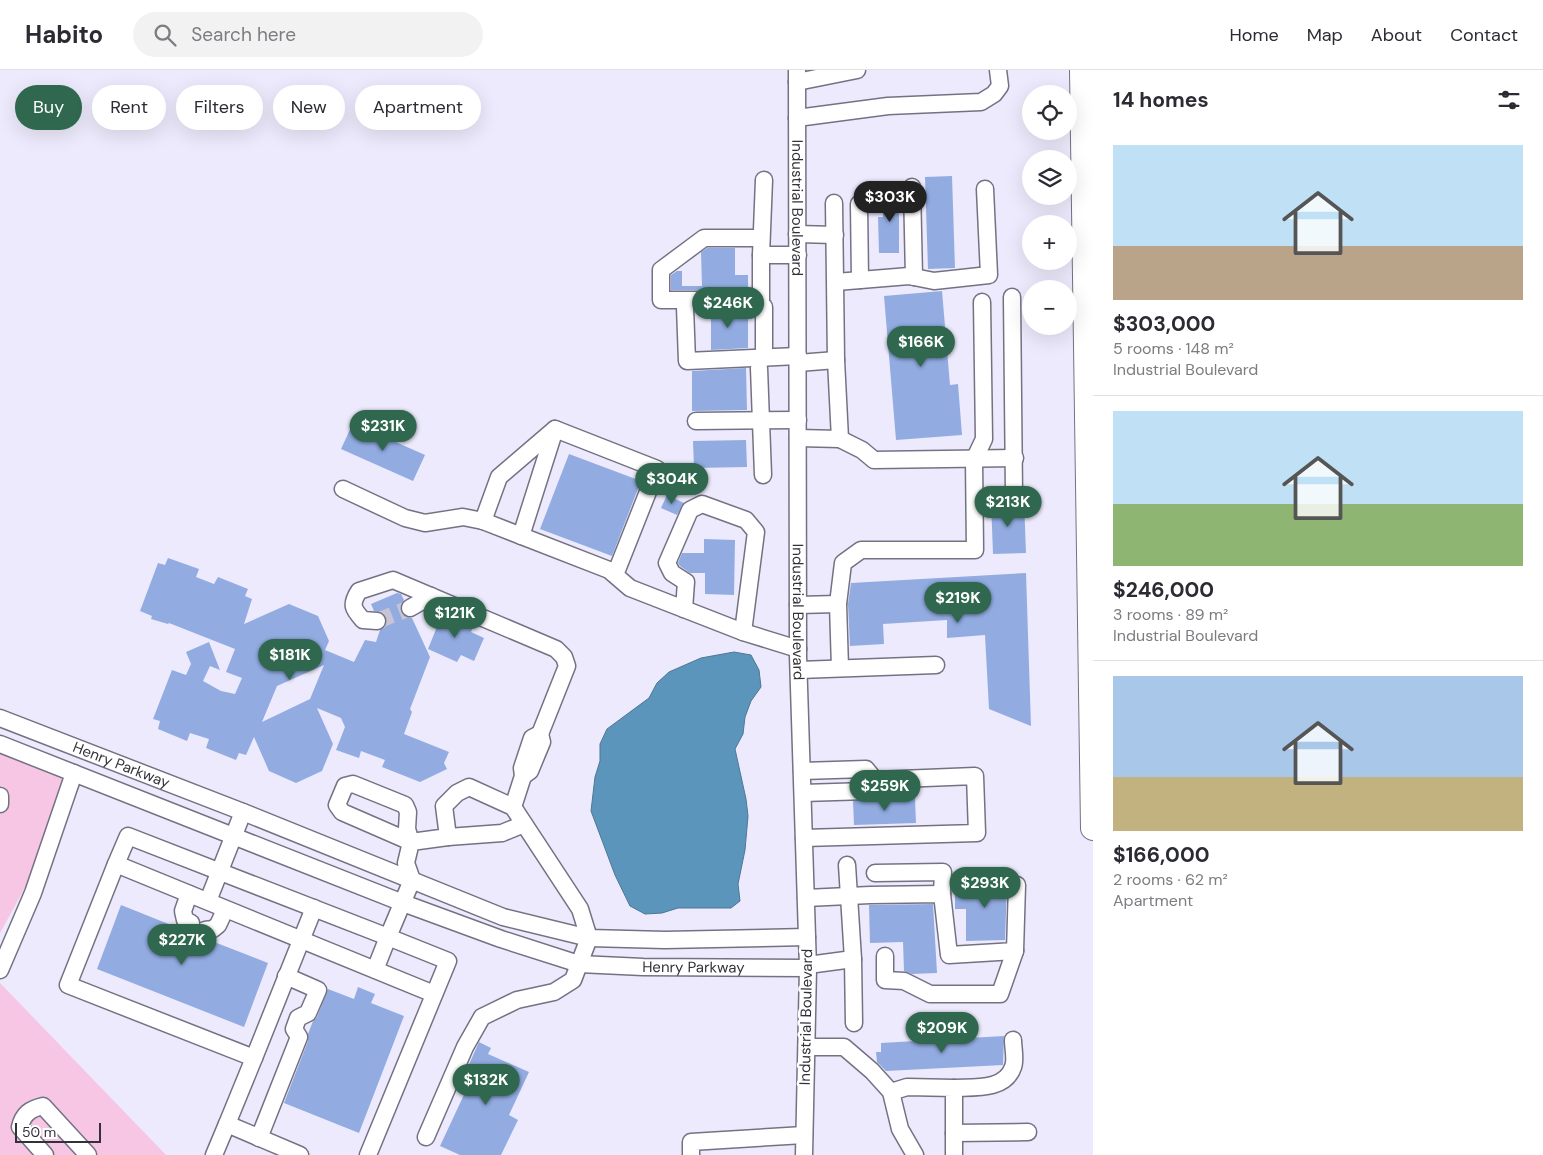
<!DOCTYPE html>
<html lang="en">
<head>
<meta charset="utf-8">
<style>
  :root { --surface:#fff; --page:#f2f2f3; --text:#2b2b33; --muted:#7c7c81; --line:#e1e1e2; --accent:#2f684f }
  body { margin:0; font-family:"DM Sans",sans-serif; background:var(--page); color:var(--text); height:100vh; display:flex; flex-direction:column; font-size:19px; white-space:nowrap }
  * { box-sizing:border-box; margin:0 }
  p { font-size:16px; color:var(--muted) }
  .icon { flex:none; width:28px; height:28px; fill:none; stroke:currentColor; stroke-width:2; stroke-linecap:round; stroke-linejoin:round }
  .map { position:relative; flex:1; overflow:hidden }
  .side { display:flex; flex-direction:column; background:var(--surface); width:450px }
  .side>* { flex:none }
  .hud { position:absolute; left:15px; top:15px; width:475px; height:45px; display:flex; gap:10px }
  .buttons { position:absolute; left:1022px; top:15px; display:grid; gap:10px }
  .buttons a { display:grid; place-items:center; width:55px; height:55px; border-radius:50%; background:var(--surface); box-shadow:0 5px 20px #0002; font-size:25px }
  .scale { position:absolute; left:15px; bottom:12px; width:86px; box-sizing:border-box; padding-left:5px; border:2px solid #323138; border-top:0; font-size:14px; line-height:18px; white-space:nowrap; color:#323138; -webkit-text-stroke:4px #fff; paint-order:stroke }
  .price { position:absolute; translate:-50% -42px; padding:0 11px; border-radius:18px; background:var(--accent); color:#fff; font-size:16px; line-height:32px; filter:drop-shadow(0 1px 2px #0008) }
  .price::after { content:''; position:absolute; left:50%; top:30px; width:15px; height:11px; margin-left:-8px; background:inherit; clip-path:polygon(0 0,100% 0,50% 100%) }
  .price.selected { background:#222; color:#fff }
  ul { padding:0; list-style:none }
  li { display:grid; align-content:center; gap:10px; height:265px; padding:0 20px }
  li+li { border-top:1px solid var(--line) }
  li span { display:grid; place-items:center; height:155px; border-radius:0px; color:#555 }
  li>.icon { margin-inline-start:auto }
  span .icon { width:90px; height:90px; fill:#fffc; stroke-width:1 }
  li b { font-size:21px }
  h2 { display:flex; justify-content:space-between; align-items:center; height:60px; padding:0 20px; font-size:21px }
  .pill { padding:0 18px; border-radius:22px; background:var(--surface); box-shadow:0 5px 20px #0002; font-size:18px; line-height:45px }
  .pill.selected { background:var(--accent); color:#fff }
  header { display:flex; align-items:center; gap:30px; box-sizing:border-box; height:70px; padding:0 25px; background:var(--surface); border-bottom:1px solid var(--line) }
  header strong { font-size:24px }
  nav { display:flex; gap:28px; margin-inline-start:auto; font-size:18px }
  .search { width:350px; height:45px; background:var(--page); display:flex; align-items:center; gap:12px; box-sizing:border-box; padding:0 18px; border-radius:28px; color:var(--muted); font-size:19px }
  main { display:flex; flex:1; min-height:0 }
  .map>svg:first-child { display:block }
</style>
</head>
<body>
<header>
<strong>Habito</strong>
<div class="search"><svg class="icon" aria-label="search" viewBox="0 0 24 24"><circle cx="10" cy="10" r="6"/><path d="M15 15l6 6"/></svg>Search here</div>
<nav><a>Home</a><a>Map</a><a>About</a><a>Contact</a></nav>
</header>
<main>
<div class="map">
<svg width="1093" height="1085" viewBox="0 0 1093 1085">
  <rect width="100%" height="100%" fill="#eceafc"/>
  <!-- green -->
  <path fill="#f6c6e4" d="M0 671 86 706 0 863Z
    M0 913 166 1085H0Z"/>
  <!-- water -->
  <path fill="#5c95bc" stroke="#4f7794" d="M734 582 751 585 759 600 761 617 751 631 745 647 743 664 735 679 746 729 748 746 745 780 738 814 740 831 731 838H678L662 843 645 844 630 836 615 805 591 741 595 707 600 691V674L607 659 649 628 657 613 669 602 701 588Z"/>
  <!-- building -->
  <path fill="#92ace2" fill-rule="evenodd" d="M952 106 955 198 928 199 925 107Z
    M882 119H899V183H879L878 147H883Z
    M707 178H735V205H748V220H671V205L677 201H682V216H702L701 182Z
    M942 221 950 315 958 314 962 365 896 370 884 226Z
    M700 240H748V278L711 280V246H700Z
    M746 298 747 340 692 341V301Z
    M353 353 425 385 413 411 341 379Z
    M746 370 747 397 694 398 693 371Z
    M569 384 641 411 612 486 540 459Z
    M667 425 684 433 677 445 661 438Z
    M1006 430 1010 434 1015 435 1024 430 1026 483 993 484 991 431Z
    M704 469 735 470 734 525 705 524V503H690L680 496 678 493 682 483H704Z
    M168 488 199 499 196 507 214 514 218 507 248 519 245 526 252 529 244 554 289 534 318 546 329 571 325 580 354 592 365 570 376 572 380 560 385 557 387 552 386 547 383 543 374 541 371 534 397 523 401 524 404 530 400 537 401 543 405 547 412 548 430 587 410 639 412 642 404 664 449 682 444 693 447 699 420 712 382 697 385 690 361 681 359 688 336 680 345 657 341 648 317 638 333 674 322 701 296 713 269 701 254 667 246 685 239 683 236 690 206 678 209 669 190 663 187 671 158 659 160 651 153 649 172 600 186 605 191 594 186 582 209 572 220 600 210 596 203 611 221 621 235 624 242 608 226 602 235 579 169 553 168 554 151 549 152 546 140 541 158 493 165 495ZM324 595 310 629 262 652 277 616Z
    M1026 503 1031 656 989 639 985 565 947 568V550L883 554 884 574 850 576 848 534 851 513Z
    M443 542 474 555 471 562 484 568 474 591 461 585 457 592 428 579Z
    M915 728 916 753 854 755 853 731Z
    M995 799H1011V807L1007 815 1005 870 966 871V839H955V817H995Z
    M933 834 937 903 912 904 904 901 903 872 870 873 869 835Z
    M121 835 196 865 202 869 209 870 268 893 244 957 97 899Z
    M358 917 375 924 371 933 404 946 359 1063 284 1033 308 971V964L313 951 317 947 328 919 354 929Z
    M1004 966 1003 995 886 1001 877 992 876 982H881V973Z
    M479 972 491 978 488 984 529 1002 509 1045 518 1050 501 1085H460L440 1076 469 1014 462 1010Z"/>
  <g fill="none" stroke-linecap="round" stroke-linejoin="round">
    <!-- minor-tunnel -->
    <path stroke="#c7c5d5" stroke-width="16" stroke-dasharray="16 8" stroke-linecap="butt" d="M377 551 410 538"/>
    <defs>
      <g id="minor">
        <path id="s1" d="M797 0 798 586 808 898 804 1085"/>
        <path d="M797 12 857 0"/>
        <path d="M797 48 888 36 981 32 994 24 1000 16 998 0"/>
        <path d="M764 110 761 185H798"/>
        <path d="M912 117 914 207"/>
        <path d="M834 133 836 290 840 369 862 380 874 390 1015 388"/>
        <path d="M859 134 860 210"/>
        <path d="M797 164 835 165"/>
        <path d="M761 185V230H661V200L704 168H761"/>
        <path d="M836 212 909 206 934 211 989 205 985 119"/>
        <path d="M1012 227 1014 425"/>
        <path d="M685 237 687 291 798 286"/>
        <path d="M764 237V288"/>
        <path d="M798 293 836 290"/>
        <path d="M759 298 763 405"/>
        <path d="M696 351 798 350"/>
        <path d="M798 368 840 369"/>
        <path d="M343 419 405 448 425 453 463 447 483 451"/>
        <path d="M521 466 555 359"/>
        <path d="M615 505 657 399 555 359 499 407 483 451 609 500 630 518 743 562 798 579"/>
        <path d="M798 535 838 534"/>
        <path d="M410 538 431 526"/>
        <path d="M684 539 686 512 672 503 667 493 690 440 702 434 746 450 756 462 743 562"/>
        <path d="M377 551 363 550C353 539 350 535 359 521L393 510 556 579 564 587 567 596 540 664"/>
        <path d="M840 598 838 534 843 493 861 480H975L974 390 984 369 982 232"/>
        <path d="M799 600 936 595"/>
        <path id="s2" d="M0 648 243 742 503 847 589 868 665 870 807 867"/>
        <path id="s3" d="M0 674 403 833 501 869 579 894 643 897 808 898"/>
        <path d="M802 701 866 699 875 710 975 706 977 763 804 768"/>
        <path d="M353 714 405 735 408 742 407 759 411 772 342 742 337 735 345 716Z"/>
        <path d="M803 723 867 721 875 710"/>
        <path d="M0 726V734"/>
        <path d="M513 737 523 706 522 698 532 668 540 664 542 672 537 684 530 701 523 706"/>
        <path d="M448 767 502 763 524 754"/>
        <path d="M116 794 68 915 254 988 314 838"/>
        <path d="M847 795 853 889 854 953"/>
        <path d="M875 803 943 802 942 824"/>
        <path d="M189 824 183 841 185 850 191 853"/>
        <path d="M806 828 870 825 942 824 949 885 1015 881 1017 815"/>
        <path d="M208 831 243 742"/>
        <path d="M205 860 213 859 218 855 225 840"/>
        <path d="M885 886V910L904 911 930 924H1000L1015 881"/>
        <path d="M808 895 853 889"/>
        <path d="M0 900 33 823 74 703"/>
        <path d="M375 900 388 867 128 766 116 794 434 924"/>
        <path d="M807 977H844L872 1001 891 1022 900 1059 915 1085"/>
        <path d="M954 1018C973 1017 1005 1021 1013 997 1016 990 1013 978 1013 970"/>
        <path d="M891 1022 907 1017 954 1018V1085"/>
        <path d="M227 1054 254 988"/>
        <path d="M954 1063 1028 1062"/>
        <path d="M259 1068 299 967 294 959 298 948 308 943 318 920 286 906"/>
        <path d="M45 1085 20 1057C23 1044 30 1039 43 1036L88 1085"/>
        <path d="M214 1085 227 1054 300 1085"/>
        <path d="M368 1085 448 891 388 867 412 810 406 793 411 772 448 767 444 736 457 723 469 717 513 737 580 839 589 868 573 910 554 922 517 930 482 947 465 977 426 1067"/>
        <path d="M691 1085V1072L804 1065"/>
      </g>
      <path id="highway" d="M1082 0 1093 758"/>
    </defs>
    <!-- minor casing -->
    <use href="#minor" stroke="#747282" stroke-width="19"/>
    <!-- highway casing -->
    <use href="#highway" stroke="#747282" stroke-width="26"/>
    <!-- minor -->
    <use href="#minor" stroke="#fff" stroke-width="16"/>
    <!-- highway -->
    <use href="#highway" stroke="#fff" stroke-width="24"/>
  </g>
  <g text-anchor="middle" stroke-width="5" stroke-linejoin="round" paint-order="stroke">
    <!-- street labels -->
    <g font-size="15" fill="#323138" stroke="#fff">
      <text dy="5" stroke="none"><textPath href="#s1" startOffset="138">Industrial Boulevard</textPath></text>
      <text dy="5" stroke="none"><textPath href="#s1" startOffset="542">Industrial Boulevard</textPath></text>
      <text dy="5" stroke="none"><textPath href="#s2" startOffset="130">Henry Parkway</textPath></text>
      <text dy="5" stroke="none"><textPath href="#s3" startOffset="734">Henry Parkway</textPath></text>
      <text transform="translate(806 947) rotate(-89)" y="5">Industrial Boulevard</text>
    </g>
  </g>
</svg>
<div class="buttons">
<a><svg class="icon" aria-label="locate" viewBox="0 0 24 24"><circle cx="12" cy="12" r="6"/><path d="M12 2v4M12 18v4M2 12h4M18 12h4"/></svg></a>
<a><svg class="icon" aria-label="layers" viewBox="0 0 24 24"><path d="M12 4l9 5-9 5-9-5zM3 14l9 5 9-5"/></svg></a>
<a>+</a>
<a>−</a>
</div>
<div class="scale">50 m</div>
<b class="price selected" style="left:890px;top:153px">$303K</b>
<b class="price" style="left:728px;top:259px">$246K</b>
<b class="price" style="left:921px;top:298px">$166K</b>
<b class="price" style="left:383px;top:382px">$231K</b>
<b class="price" style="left:672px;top:435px">$304K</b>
<b class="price" style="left:1008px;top:458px">$213K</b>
<b class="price" style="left:958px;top:554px">$219K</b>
<b class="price" style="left:455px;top:569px">$121K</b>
<b class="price" style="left:290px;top:611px">$181K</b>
<b class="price" style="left:885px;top:742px">$259K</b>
<b class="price" style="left:985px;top:839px">$293K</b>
<b class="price" style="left:182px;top:896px">$227K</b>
<b class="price" style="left:942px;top:984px">$209K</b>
<b class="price" style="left:486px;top:1036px">$132K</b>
<div class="hud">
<a class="pill selected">Buy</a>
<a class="pill">Rent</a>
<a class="pill">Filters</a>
<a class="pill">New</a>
<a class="pill">Apartment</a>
</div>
</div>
<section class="side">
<h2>14 homes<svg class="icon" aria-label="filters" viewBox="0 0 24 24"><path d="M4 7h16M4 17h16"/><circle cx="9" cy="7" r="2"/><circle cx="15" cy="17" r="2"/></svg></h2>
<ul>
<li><span style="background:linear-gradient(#bfe0f5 65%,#b9a48a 0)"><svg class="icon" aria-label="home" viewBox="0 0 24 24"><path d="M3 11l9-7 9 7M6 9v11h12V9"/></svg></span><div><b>$303,000</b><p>5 rooms · 148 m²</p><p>Industrial Boulevard</p></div></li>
<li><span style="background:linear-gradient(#bfe0f5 60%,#8fb573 0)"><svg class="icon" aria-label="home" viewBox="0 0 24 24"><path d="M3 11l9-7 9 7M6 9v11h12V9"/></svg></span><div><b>$246,000</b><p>3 rooms · 89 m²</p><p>Industrial Boulevard</p></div></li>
<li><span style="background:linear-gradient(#a9c7e8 65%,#c2b280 0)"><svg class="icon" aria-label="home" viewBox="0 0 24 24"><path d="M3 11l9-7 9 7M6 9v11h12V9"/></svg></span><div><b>$166,000</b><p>2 rooms · 62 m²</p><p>Apartment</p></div></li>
</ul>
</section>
</main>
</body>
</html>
